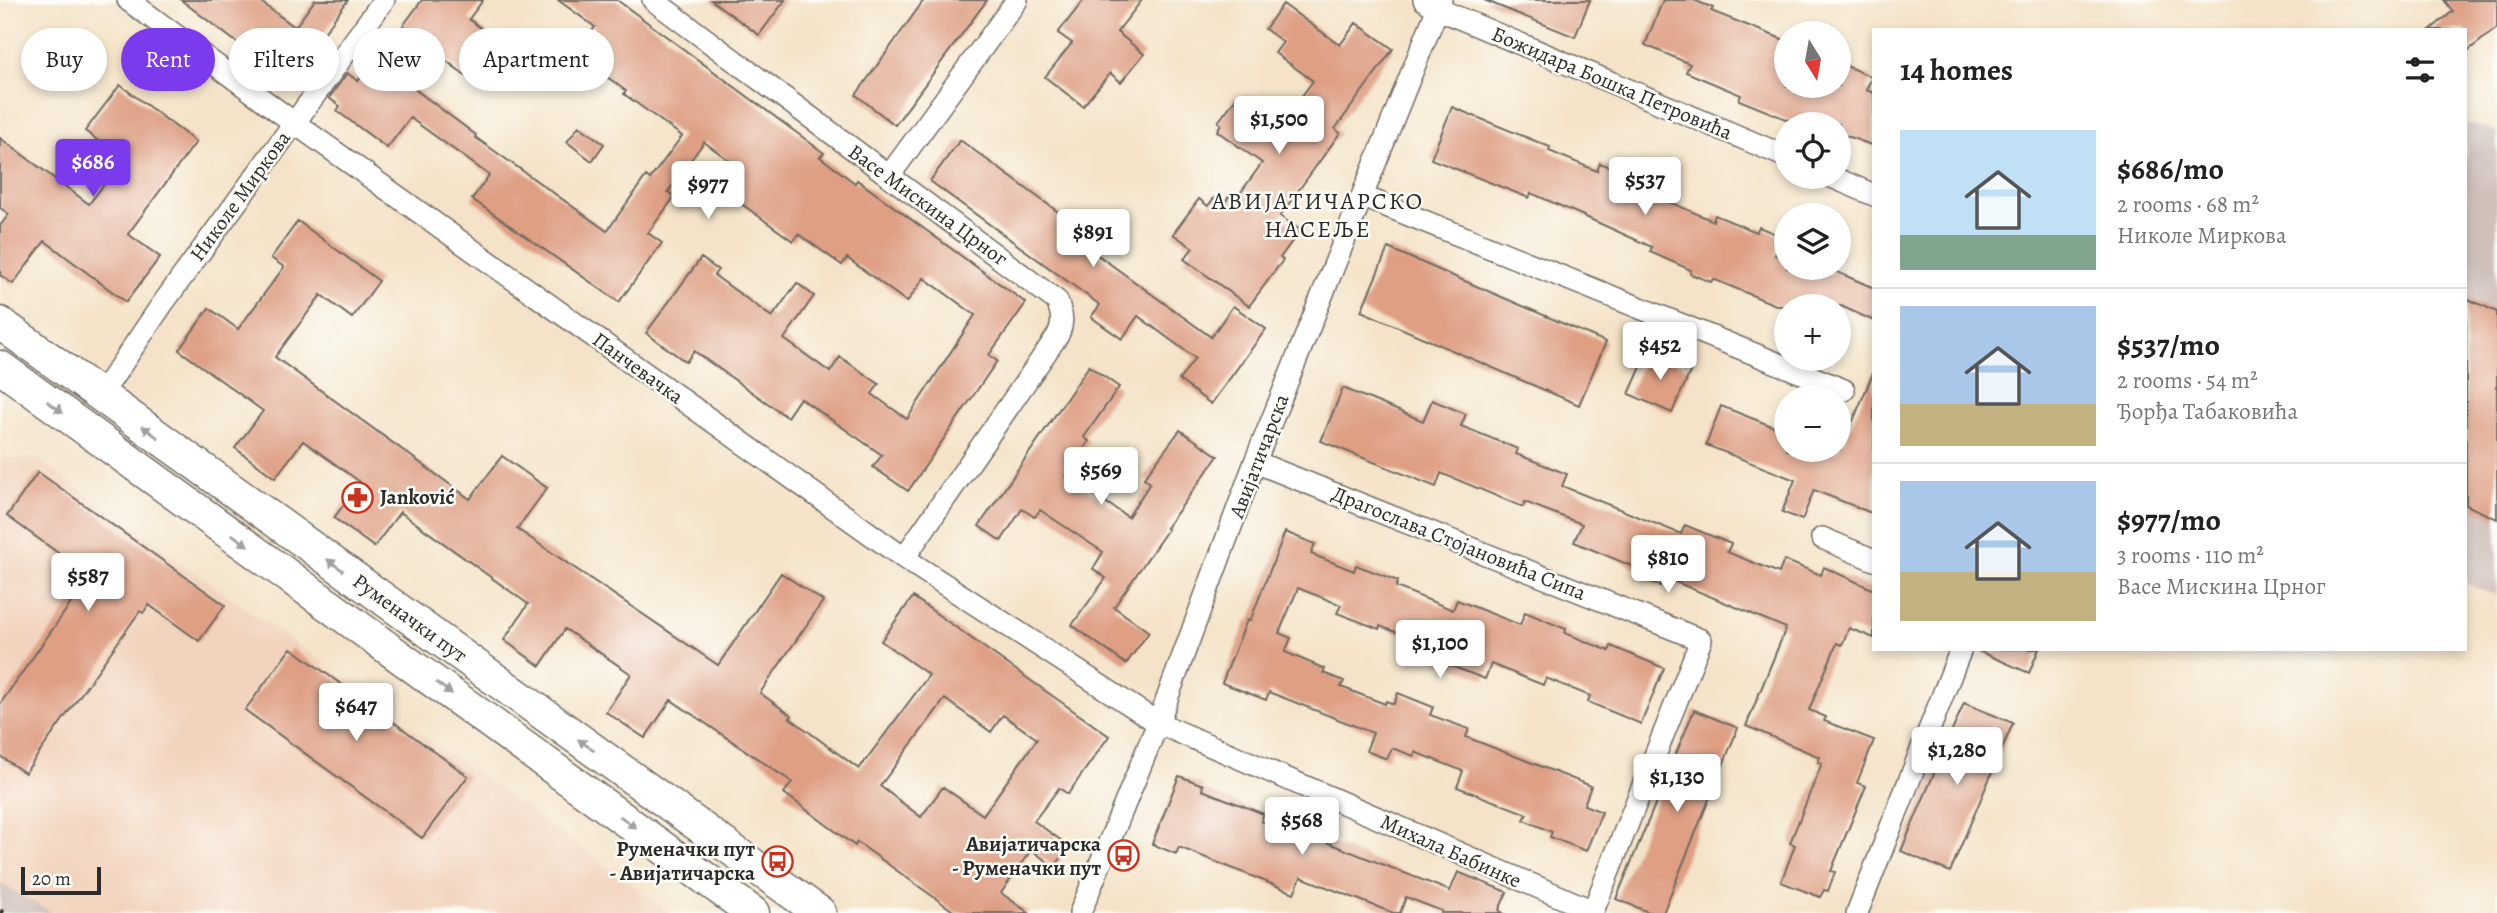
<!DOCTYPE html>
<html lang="en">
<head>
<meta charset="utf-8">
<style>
  :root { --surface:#fff; --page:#f6f6f6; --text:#222; --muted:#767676; --line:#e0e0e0; --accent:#7c3aed }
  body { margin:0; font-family:Alegreya,serif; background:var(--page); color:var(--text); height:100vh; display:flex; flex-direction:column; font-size:26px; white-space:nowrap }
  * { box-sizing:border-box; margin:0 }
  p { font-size:23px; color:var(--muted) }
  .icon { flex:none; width:38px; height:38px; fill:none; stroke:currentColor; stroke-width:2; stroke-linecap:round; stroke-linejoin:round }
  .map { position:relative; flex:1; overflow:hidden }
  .details { position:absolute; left:1872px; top:28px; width:595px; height:623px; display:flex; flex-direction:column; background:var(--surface); border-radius:0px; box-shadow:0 4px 10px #0003 }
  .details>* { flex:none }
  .banner { position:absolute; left:21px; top:28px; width:665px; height:63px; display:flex; gap:14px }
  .needle { width:46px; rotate:169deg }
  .tools { position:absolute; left:1774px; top:21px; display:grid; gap:14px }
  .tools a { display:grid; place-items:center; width:77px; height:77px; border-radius:50%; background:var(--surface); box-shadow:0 4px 10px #0003; font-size:35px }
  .scale { position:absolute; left:21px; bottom:18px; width:80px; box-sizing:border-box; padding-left:7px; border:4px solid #2b2b2b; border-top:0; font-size:19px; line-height:24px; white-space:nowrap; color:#2b2b2b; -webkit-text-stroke:5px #fdfcf7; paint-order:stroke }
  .price { position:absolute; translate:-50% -60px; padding:0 16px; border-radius:7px; background:#fff; color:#222; font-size:23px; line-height:46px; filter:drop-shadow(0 2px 4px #0008) }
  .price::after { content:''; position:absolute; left:50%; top:42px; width:21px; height:16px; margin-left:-10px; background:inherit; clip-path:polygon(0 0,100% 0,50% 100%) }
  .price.selected { background:var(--accent); color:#fff }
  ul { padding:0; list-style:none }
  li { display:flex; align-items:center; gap:21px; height:175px; padding:0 28px }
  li+li { border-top:2px solid var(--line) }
  li span { display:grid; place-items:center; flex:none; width:196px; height:140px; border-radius:0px; color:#555 }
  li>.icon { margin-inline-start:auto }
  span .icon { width:84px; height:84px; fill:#fffc; stroke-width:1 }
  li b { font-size:30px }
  h2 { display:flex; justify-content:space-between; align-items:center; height:84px; padding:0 28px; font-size:30px }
  .chip { padding:0 24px; border-radius:32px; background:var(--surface); box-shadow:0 4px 10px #0003; font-size:24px; line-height:63px }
  .chip.selected { background:var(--accent); color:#fff }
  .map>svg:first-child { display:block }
</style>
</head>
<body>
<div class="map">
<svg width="2497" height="913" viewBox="0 0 2497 913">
  <rect width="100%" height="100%" fill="#fdfcf7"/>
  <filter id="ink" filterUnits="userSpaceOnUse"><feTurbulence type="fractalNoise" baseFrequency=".0143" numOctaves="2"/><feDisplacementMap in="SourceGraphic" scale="14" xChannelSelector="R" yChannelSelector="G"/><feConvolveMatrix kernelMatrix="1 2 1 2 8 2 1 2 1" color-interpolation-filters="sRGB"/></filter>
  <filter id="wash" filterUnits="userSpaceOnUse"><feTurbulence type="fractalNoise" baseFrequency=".00686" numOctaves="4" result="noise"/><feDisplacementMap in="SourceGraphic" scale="28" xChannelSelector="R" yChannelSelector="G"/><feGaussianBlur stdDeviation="1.57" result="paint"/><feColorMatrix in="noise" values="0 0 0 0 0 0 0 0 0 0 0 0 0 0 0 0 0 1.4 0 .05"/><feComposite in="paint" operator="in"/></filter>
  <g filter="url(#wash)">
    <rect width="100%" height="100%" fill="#f4e3c8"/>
    <!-- built -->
    <path fill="#f2d4be" d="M0 457 39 460 671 913H53L0 883Z"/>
    <!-- industrial -->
    <path fill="#cfc0ba" d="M2466 123 2497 131V596L2466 583Z
      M0 883 53 913H0Z"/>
    <g id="blocks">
      <!-- building -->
      <path fill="#de9f83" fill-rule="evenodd" d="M181 0H258L295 27 315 0H348L321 37 328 42 321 52 327 57 308 82 302 77 295 87Z
        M422 0H483L469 19 499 42 489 57 498 64 481 87 441 57 416 90 476 135 475 137 607 231 646 176 650 179 682 136 624 94 626 91 575 53 595 27 558 0H617L824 153 820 157 855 183 857 180 1026 303 989 355 997 361 908 491 873 467 882 455 800 398 787 417 694 351 686 362 646 333 701 258 718 270 714 275 772 317 797 283 814 296 784 339 830 372 840 357 879 384 872 394 907 419 975 315 924 278 907 302 847 258 842 265 798 234 793 241 725 192 741 169 704 142 668 192 675 196 648 233 662 243 619 302 472 199 489 175 410 118 387 148 337 111 340 106 329 98 347 73 358 81 374 60 377 61Z
        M711 0H785L759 35Z
        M924 0H987L895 125 856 95Z
        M1084 0H1142L1117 32 1144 54 1121 82 1110 73 1083 106 1045 77 1072 43 1058 33Z
        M1484 0H1590L1575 37Z
        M1663 0H1694L1713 8 1711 11 1787 41V86H1839V63L1872 77 1866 90 1874 93V146L1839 133V124H1798L1739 100 1741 95 1686 72 1690 64 1645 45Z
        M2444 0H2497V28L2466 52V30H2430L2453 11Z
        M1283 4 1340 45 1356 23 1393 49 1335 129 1340 133 1280 216 1300 230 1280 258 1283 260 1249 306 1184 259 1193 248 1173 234 1199 199 1208 206 1214 198 1224 204 1230 195 1236 199 1262 163 1217 131 1221 124 1218 122 1236 98 1249 107 1251 104 1280 125 1313 81 1275 53 1283 42 1265 29Z
        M120 85 196 142 128 234 160 257 126 302 45 241 13 284 0 275V226L9 214 0 208V138L89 204 123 159 85 131Z
        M1452 107 1550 147 1549 151 1597 171 1600 163 1641 181 1638 188 1713 221 1715 215 1756 232 1759 227 1783 237 1775 255 1787 260V268H1828L1874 288V321L1841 306H1778L1713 279 1711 282 1690 274 1691 270 1650 252 1652 247 1579 214 1531 193 1529 198 1431 159Z
        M579 126 604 144 592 161 567 142Z
        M960 140 1102 244 1095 253 1211 337 1233 306 1266 329 1211 404 1179 380 1195 358 1138 316 1122 339 1091 317 1100 305 930 181Z
        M298 221 379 281 352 318 321 295 275 357 470 499 502 456 547 488 517 529 718 665 781 573 823 601 760 693 792 716 790 718 859 769 929 675 881 641 913 597 1109 736 1068 794 1059 788 1034 821 1069 846 1055 867 1031 850 1001 893 1029 913H956L857 842 855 846 784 793 792 782 671 700 645 738 606 712 631 674 565 629 540 666 504 640 528 604 400 512 374 547 334 518 360 482 303 441 275 478 235 448 263 411 179 350 209 308 238 329 284 267 271 258ZM945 699 991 732 1003 715 1037 739 983 815 943 787 921 817 880 786Z
        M1388 248 1606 342 1579 405 1361 311Z
        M2466 298 2497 312V519L2466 505Z
        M1648 351 1691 370 1672 413 1629 394Z
        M1089 366 1119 387 1084 437 1089 441 1066 476 1128 517 1150 483 1144 478 1180 430 1218 456 1166 528 1168 529 1114 607 1149 632 1126 664 1072 625 1106 578 1093 569 1103 552 1040 510 1035 517 1022 509 1001 541 979 526Z
        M1874 371V514L1814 490 1802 520 1782 512 1795 480 1706 445 1721 406 1787 432V450H1839V440L1844 442Z
        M1343 388 1423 421 1432 400 1466 414 1461 426 1518 449 1516 454 1567 474 1562 486 1681 534 1685 525 1731 544 1727 552 1779 573 1784 560 1821 575 1824 567 1874 590V638L1849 628 1842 645 1837 643 1809 710 1826 717 1824 721 1874 740 1857 783 1866 786 1831 871 1835 872 1828 891 1824 890 1820 897 1781 882 1795 845 1790 843 1822 763 1818 762 1820 757 1746 726 1786 628 1664 577 1660 586 1636 576 1639 569 1574 542 1582 524 1525 502 1523 507 1441 473 1436 487 1321 441Z
        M38 472 225 605 199 641 149 605 143 613 140 611 25 773 0 756V704L90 576 7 516Z
        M1285 532 1315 544 1311 554 1354 571 1356 565 1398 581 1396 587 1453 610 1457 600 1520 625 1525 612 1566 629 1565 633 1609 651 1611 646 1664 668 1641 724 1588 702 1590 696 1546 678 1543 685 1491 664 1485 679 1433 659 1438 648 1380 626 1379 629 1337 613 1341 605 1298 588 1279 633 1291 638 1285 652 1325 669 1323 673 1344 681 1341 687 1385 704 1386 701 1394 704 1398 693 1433 707 1430 715 1469 729 1466 737 1591 786 1584 805 1602 812 1586 851 1550 837 1552 832 1524 820 1527 814 1457 787 1463 771 1415 752 1414 756 1392 748 1387 759 1366 751 1373 733 1269 692 1266 700 1222 683 1247 620 1250 621Z
        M291 648 468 776 422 838 245 710Z
        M1974 649H2039L2029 673Z
        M1964 703 2013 723 1950 872 1901 851Z
        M1694 710 1738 728 1663 913H1651L1616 899Z
        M1179 776 1203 785 1202 790 1264 814 1261 821 1315 842 1316 838 1450 891 1458 872 1507 892 1499 910 1503 913H1441L1442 911 1406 897 1400 913H1393L1301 877 1294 893 1179 847 1176 854 1152 844Z"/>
    </g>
  </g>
  <g filter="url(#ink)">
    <use href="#blocks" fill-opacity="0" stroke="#716b62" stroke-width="2"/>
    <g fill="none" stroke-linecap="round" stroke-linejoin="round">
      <defs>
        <path id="street" d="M128 0 293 122 904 558 1158 723 1593 911 1701 640 1255 462
          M653 0 1057 301C1062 314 1064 322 1058 335L904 558
          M1424 0 1438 9 1787 157
          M889 176 1017 0
          M1832 177 1874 195
          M1364 197 1844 390
          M100 396 161 306 384 0
          M1822 538 1874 560
          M1080 913 1158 723 1255 462 1441 0
          M1857 913 1961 649"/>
        <path id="secondary" d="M0 323 820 913
          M0 367 753 913"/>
      </defs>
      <!-- street casing -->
      <use href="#street" stroke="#716b62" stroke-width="24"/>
      <!-- secondary casing -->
      <use href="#secondary" stroke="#716b62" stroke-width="35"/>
      <!-- street -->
      <use href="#street" stroke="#fff" stroke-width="21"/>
      <!-- secondary -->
      <use href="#secondary" stroke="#fff" stroke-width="32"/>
      <!-- rail -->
      <path stroke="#2b2b2b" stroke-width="5" stroke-dasharray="10 5" stroke-linecap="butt" d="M0 911 4 913"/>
    </g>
    <!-- one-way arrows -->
    <defs><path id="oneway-solid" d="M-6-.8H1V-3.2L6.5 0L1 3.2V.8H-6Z" transform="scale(1.75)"/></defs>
    <g fill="#a0a0a0">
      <use href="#oneway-solid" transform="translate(55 407) rotate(36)"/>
      <use href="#oneway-solid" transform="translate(150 432) rotate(-144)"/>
      <use href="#oneway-solid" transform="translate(240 540) rotate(36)"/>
      <use href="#oneway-solid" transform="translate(335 565) rotate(-144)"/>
      <use href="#oneway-solid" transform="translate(444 688) rotate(36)"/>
      <use href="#oneway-solid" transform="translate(586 745) rotate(-144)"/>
      <use href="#oneway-solid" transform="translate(628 822) rotate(36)"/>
    </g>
  </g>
  <!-- icons -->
  <defs>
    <symbol id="pharmacy-ring" viewBox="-11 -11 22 22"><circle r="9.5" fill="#fdfcf7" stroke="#c8321e" stroke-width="1.5"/><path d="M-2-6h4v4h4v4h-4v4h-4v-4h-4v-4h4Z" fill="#c8321e"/></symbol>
    <symbol id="bus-ring" viewBox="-11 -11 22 22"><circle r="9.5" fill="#fdfcf7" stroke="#c8321e" stroke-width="1.5"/><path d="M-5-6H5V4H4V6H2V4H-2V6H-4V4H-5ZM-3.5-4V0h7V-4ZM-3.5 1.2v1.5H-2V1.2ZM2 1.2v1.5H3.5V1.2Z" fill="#c8321e"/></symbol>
  </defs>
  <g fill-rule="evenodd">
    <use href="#pharmacy-ring" x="340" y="480" width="35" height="35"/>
    <use href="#bus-ring" x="1106" y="838" width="35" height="35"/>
    <use href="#bus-ring" x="760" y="844" width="35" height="35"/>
  </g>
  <g text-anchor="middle" stroke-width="5" stroke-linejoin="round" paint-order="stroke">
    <!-- street labels -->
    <g font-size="21" fill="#2b2b2b" stroke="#fdfcf7">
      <text transform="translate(1612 83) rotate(23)" y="7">Божидара Бошка Петровића</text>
      <text transform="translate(240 196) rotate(-54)" y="7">Николе Миркова</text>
      <text transform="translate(928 205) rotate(36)" y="7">Васе Мискина Црног</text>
      <text transform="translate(638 368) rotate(36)" y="7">Панчевачка</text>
      <text transform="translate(1259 456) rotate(-69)" y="7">Авијатичарска</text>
      <text transform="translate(1459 543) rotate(22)" y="7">Драгослава Стојановића Сипа</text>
      <text transform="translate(410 618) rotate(36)" y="7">Руменачки пут</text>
      <text transform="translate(1451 851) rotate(24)" y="7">Михала Бабинке</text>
    </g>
    <!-- poi labels -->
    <g font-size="21" font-weight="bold" fill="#2b2b2b" stroke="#fdfcf7" text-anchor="end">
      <text x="380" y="504" text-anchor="start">Janković</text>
      <text x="1101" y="851">Авијатичарска<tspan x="1101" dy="24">- Руменачки пут</tspan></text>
      <text x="755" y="856">Руменачки пут<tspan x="755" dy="24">- Авијатичарска</tspan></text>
    </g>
    <!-- quarter labels -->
    <g font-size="24" letter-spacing="2" fill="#2b2b2b" stroke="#fdfcf7">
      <text x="1318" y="209">АВИЈАТИЧАРСКО<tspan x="1318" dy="28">НАСЕЉЕ</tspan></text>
    </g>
  </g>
</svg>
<div class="tools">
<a><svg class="needle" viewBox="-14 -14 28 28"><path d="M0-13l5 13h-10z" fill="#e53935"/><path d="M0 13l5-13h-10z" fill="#767676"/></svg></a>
<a><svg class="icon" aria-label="locate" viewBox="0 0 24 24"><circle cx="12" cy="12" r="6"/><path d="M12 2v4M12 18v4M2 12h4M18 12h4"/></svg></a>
<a><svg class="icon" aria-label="layers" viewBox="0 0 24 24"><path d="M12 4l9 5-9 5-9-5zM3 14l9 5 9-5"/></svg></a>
<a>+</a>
<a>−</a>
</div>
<div class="scale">20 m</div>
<b class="price" style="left:1279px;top:156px">$1,500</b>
<b class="price selected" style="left:93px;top:199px">$686</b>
<b class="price" style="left:1645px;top:217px">$537</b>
<b class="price" style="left:708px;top:221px">$977</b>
<b class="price" style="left:1093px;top:269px">$891</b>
<b class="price" style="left:1660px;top:382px">$452</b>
<b class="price" style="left:1101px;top:507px">$569</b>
<b class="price" style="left:1668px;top:595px">$810</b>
<b class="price" style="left:88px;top:613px">$587</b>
<b class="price" style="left:1440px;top:680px">$1,100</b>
<b class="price" style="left:356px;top:743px">$647</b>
<b class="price" style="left:1957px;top:787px">$1,280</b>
<b class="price" style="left:1677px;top:814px">$1,130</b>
<b class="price" style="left:1302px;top:857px">$568</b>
<div class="banner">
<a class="chip">Buy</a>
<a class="chip selected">Rent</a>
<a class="chip">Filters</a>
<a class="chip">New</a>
<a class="chip">Apartment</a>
</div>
<section class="details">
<h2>14 homes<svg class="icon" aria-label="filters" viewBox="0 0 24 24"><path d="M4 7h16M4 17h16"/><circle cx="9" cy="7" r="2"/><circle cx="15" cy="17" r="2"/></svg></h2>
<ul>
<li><span style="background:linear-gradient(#bfe0f5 75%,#7fa58c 0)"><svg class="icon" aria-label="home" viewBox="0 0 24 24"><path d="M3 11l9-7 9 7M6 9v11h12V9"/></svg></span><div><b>$686/mo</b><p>2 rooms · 68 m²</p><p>Николе Миркова</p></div></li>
<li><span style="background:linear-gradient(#a9c7e8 70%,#c2b280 0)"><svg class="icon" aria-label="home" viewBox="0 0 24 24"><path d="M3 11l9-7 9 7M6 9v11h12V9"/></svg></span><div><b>$537/mo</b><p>2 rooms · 54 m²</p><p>Ђорђа Табаковића</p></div></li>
<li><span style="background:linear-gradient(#a9c7e8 65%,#c2b280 0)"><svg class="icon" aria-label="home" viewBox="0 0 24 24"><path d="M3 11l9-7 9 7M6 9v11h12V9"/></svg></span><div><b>$977/mo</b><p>3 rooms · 110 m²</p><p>Васе Мискина Црног</p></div></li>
</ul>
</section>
</div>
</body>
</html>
